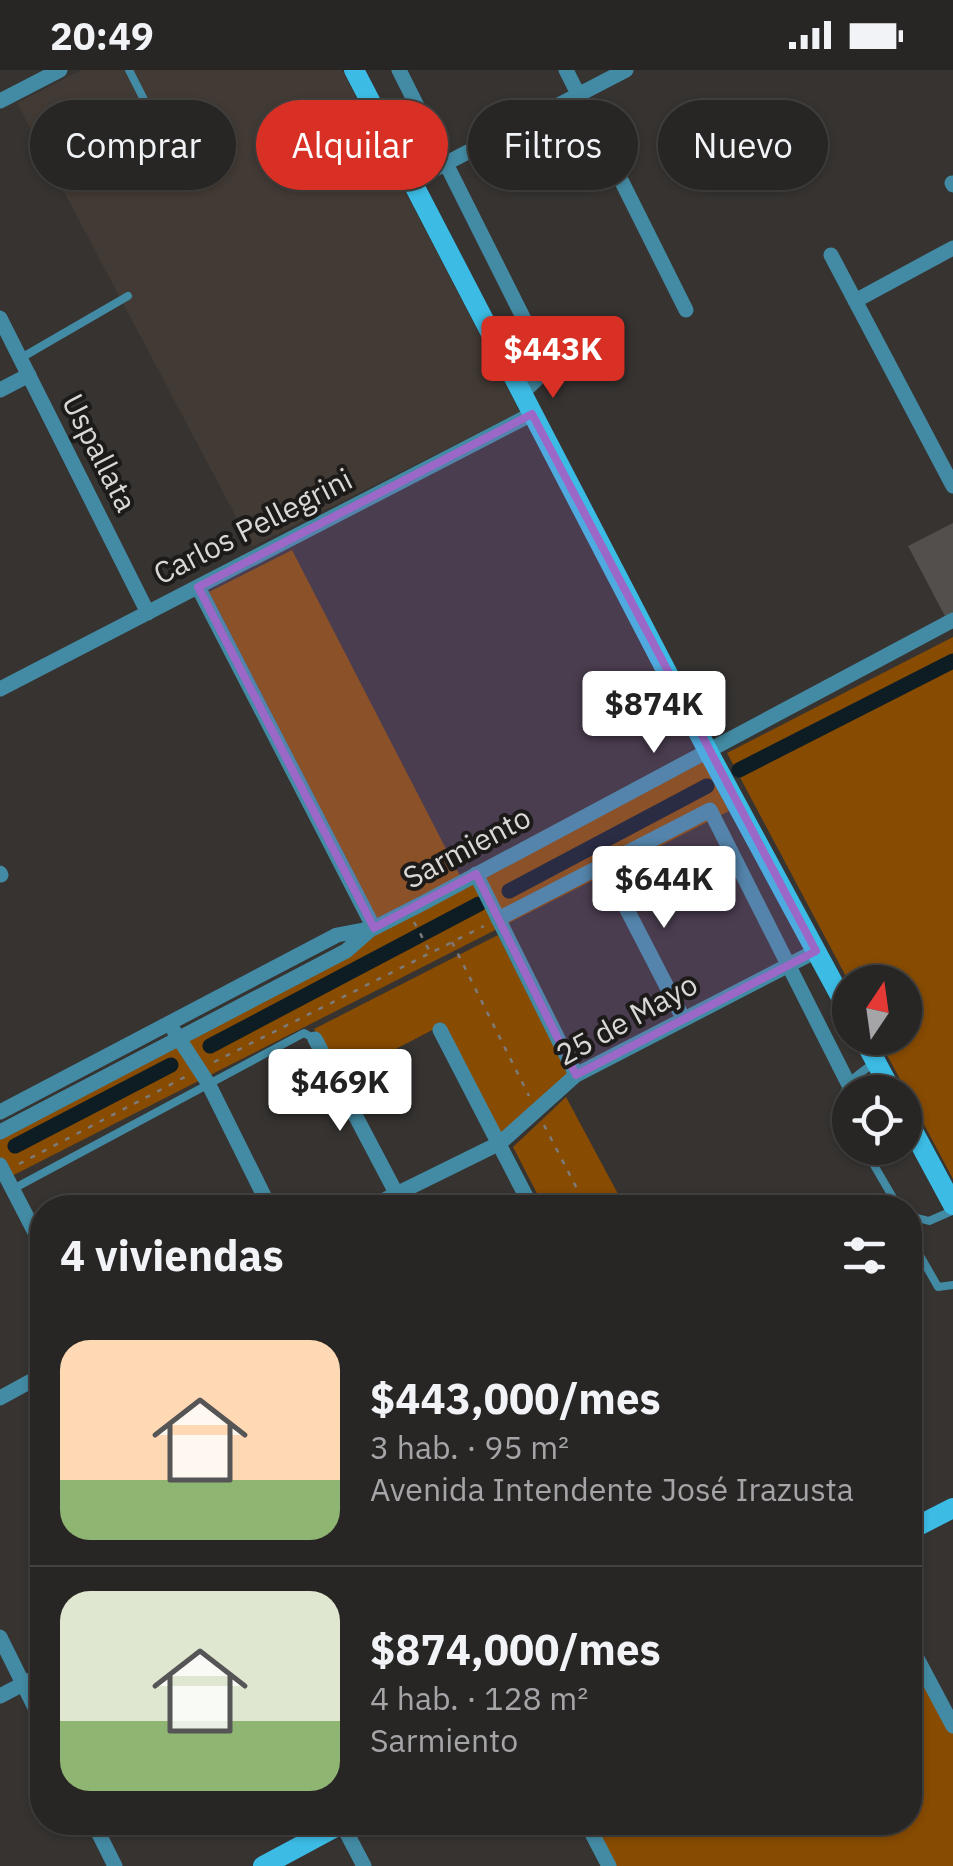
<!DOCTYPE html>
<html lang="es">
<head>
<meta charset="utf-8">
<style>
  :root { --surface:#282625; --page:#302e2d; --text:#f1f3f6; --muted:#a5a5a7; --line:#444342; --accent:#d93025 }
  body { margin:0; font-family:"IBM Plex Sans",sans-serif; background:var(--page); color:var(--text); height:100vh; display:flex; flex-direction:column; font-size:38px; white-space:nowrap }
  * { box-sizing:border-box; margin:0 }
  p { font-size:32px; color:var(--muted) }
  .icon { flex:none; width:55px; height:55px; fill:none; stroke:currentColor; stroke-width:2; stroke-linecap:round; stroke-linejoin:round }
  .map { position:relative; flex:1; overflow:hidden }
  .panel { position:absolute; left:30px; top:1125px; width:892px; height:640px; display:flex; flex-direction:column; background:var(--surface); border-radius:40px; box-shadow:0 2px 8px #0004,0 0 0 2px var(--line) }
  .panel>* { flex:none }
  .hud { position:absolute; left:30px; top:30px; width:895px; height:90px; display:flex; gap:20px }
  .needle { width:65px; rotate:13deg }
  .fabs { position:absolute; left:832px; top:895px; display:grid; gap:20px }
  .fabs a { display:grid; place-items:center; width:90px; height:90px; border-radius:50%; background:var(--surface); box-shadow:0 2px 8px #0004,0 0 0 2px var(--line); font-size:50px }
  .price { position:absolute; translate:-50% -85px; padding:0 22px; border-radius:10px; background:#fff; color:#222; font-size:32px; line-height:65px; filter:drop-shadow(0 2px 5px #0008) }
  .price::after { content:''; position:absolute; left:50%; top:60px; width:30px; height:22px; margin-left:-15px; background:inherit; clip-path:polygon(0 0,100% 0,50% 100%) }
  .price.active { background:var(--accent); color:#fff }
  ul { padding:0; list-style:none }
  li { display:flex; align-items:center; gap:30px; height:250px; padding:0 30px }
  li+li { border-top:2px solid var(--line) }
  li span { display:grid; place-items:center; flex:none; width:280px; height:200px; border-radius:30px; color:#555 }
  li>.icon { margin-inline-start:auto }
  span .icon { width:120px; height:120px; fill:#fffc; stroke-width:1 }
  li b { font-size:42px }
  h2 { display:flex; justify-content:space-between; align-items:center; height:120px; padding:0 30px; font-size:42px }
  .pill { padding:0 35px; border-radius:45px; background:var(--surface); box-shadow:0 2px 8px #0004,0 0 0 2px var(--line); font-size:35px; line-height:90px }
  .pill.active { background:var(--accent); color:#fff }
  .status { display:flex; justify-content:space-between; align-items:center; height:70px; padding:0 50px; background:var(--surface); direction:ltr }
  .status svg { height:28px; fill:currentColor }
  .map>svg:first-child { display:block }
</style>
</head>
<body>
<div class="status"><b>20:49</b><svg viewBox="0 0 49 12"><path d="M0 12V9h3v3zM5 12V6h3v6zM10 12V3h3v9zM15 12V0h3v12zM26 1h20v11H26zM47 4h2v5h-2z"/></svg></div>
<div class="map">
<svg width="953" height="1796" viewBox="0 0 953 1796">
  <rect width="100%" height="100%" fill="#363331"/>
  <!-- built -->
  <path fill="#423a34" d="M81 0H342L520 342 252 477 17 33Z"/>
  <!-- green -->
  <path fill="#874b02" d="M292 480 460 806 377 848 209 522Z
    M953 567V1109L878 968H905V912L850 914 727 683Z
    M703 692 729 741 0 1112V1056Z
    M498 865 568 1003 501 1066 442 955 340 1008 314 959Z
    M566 1027 625 1137H544L513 1077Z
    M910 1572 953 1652V1796H608L586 1753 910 1752Z"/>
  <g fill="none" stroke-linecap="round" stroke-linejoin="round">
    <!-- canal -->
    <path stroke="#0e1d23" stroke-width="15" d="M739 700 953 591
      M509 821 707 716
      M210 976 479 834
      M15 1076 171 995"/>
  </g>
  <!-- building -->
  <path fill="#524f4d" d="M953 453V544L946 548 908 476Z"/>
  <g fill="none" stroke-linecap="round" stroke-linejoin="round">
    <!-- path -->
    <path stroke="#7d7b79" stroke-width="2.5" stroke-dasharray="5 8" stroke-linecap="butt" d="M414 852 429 880
      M452 872 529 1026
      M214 992 484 856
      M544 1055 587 1138
      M19 1094 185 1007"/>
    <!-- service -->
    <path stroke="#438ba4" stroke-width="8" d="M129 0 168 77
      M21 288 128 226
      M850 1053 840 1036C844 1012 857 1005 876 992
      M864 1078 899 1138
      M13 1119 304 963 315 969
      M910 1146 929 1151 952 1141
      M910 1168 938 1217 953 1215"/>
    <!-- minor -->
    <path stroke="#438ba4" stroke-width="15" d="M399 0 537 275 536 310 521 324
      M566 0 686 240
      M0 31 60 0
      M412 111 626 0
      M952 113 953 115
      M831 185 953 416
      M855 231 953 178
      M0 248 148 543
      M0 320 29 305
      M198 517 374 858
      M0 619 532 344
      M604 795 683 948
      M0 803 1 805
      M476 804 576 1005
      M498 849 710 740 848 1013
      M440 960 532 1138
      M174 961 208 1013 270 1138
      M315 969 404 1138
      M0 1042 337 865 374 858 425 832 953 550
      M0 1062 346 881 370 860
      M0 1095 42 1176
      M368 1138 500 1073 576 1005 816 881
      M0 1328 42 1305
      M0 1567 42 1652
      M910 1575 953 1656
      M0 1626 42 1604
      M93 1752 115 1796
      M341 1752 364 1796
      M586 1752 609 1796"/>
    <!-- secondary -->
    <path stroke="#3cbce5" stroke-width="20" d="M354 0 709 683 850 944
      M863 968 892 1022
      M905 1046 953 1135
      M910 1460 953 1438
      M263 1796 345 1752"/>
  </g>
  <!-- marked area -->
  <path fill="#9c68c7" fill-opacity="0.2" stroke="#9c68c7" stroke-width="8" stroke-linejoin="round" d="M532 344 816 881 576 1005 476 804 374 858 198 517Z"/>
  <g text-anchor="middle" stroke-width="8" stroke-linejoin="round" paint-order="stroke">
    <!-- street labels -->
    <g font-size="30" fill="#dad8d6" stroke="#1c1b1a">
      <text transform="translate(99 383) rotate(63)" y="10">Uspallata</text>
      <text transform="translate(253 457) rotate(-27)" y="10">Carlos Pellegrini</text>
      <text transform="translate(467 778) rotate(-28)" y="10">Sarmiento</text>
      <text transform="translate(627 950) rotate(-29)" y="10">25 de Mayo</text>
    </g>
  </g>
</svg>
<div class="fabs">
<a><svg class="needle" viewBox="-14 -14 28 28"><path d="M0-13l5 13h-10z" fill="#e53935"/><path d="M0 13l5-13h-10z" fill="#a5a5a7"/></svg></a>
<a><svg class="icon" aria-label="locate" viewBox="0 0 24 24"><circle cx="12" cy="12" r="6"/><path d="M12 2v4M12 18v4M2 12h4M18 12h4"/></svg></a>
</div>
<b class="price active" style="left:553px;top:331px">$443K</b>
<b class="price" style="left:654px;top:686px">$874K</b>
<b class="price" style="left:664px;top:861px">$644K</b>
<b class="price" style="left:340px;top:1064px">$469K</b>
<div class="hud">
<a class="pill">Comprar</a>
<a class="pill active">Alquilar</a>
<a class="pill">Filtros</a>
<a class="pill">Nuevo</a>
</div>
<section class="panel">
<h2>4 viviendas<svg class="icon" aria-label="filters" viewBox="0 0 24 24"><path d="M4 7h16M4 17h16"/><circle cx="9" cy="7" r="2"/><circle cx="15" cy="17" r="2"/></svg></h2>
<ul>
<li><span style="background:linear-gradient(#ffd9b3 70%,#8fb573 0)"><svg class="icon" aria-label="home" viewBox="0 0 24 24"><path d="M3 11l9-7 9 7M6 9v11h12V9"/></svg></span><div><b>$443,000/mes</b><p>3 hab. · 95 m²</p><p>Avenida Intendente José Irazusta</p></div></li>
<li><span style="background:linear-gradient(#dfe7d0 65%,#8fb573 0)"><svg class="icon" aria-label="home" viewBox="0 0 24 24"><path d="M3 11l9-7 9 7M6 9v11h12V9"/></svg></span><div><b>$874,000/mes</b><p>4 hab. · 128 m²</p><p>Sarmiento</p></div></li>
</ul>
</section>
</div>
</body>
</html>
